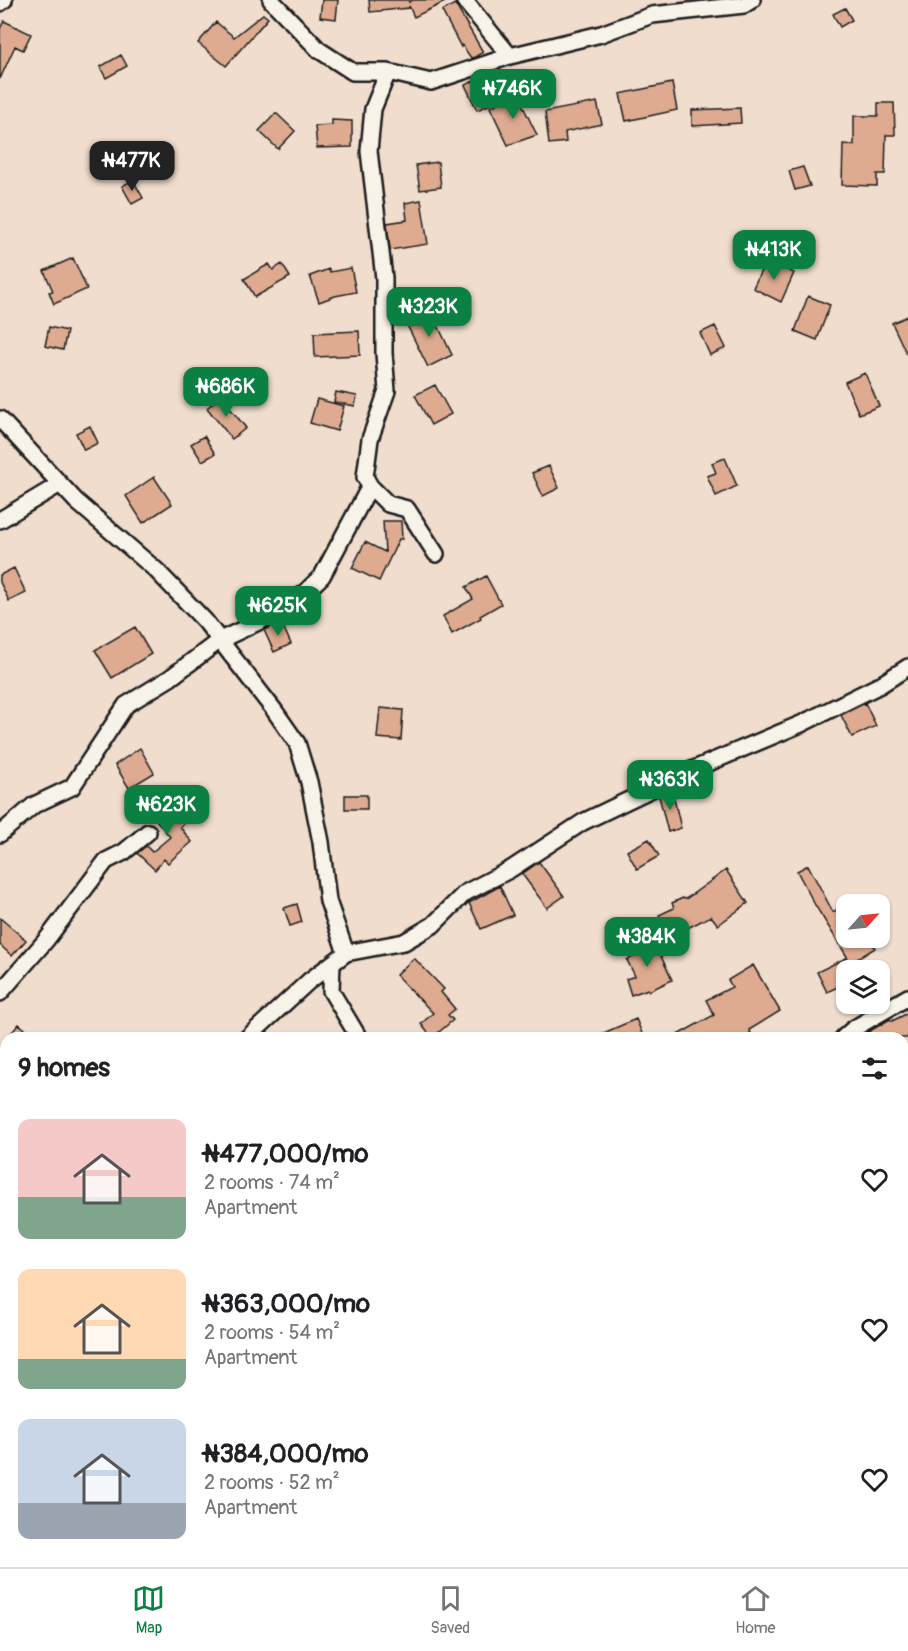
<!DOCTYPE html>
<html lang="en">
<head>
<meta charset="utf-8">
<style>
  :root { --surface:#fff; --page:#f2f2f2; --text:#202124; --muted:#757577; --line:#e0e0e0; --accent:#0b8043 }
  body { margin:0; font-family:Pangolin,sans-serif; background:var(--page); color:var(--text); height:100vh; display:flex; flex-direction:column; font-size:22px; white-space:nowrap }
  * { box-sizing:border-box; margin:0 }
  p { font-size:20px; color:var(--muted) }
  .icon { flex:none; width:33px; height:33px; fill:none; stroke:currentColor; stroke-width:2; stroke-linecap:round; stroke-linejoin:round }
  .map { position:relative; flex:1; overflow:hidden }
  .details { position:absolute; left:0px; top:1032px; width:909px; height:536px; display:flex; flex-direction:column; background:var(--surface); border-radius:18px 18px 0 0; box-shadow:0 2px 4px #0004 }
  .details>* { flex:none }
  .needle { width:39px; rotate:63deg }
  .controls { position:absolute; left:836px; top:894px; display:grid; gap:12px }
  .controls a { display:grid; place-items:center; width:54px; height:54px; border-radius:12px; background:var(--surface); box-shadow:0 2px 4px #0004; font-size:30px }
  .price { position:absolute; translate:-50% -51px; padding:0 14px; border-radius:12px; background:var(--accent); color:#fff; font-size:20px; line-height:39px; filter:drop-shadow(0 2px 3px #0008) }
  .price::after { content:''; position:absolute; left:50%; top:36px; width:18px; height:14px; margin-left:-9px; background:inherit; clip-path:polygon(0 0,100% 0,50% 100%) }
  .price.active { background:#222; color:#fff }
  ul { padding:0; list-style:none }
  li { display:flex; align-items:center; gap:18px; height:150px; padding:0 18px }
  li span { display:grid; place-items:center; flex:none; width:168px; height:120px; border-radius:12px; color:#555 }
  li>.icon { margin-inline-start:auto }
  span .icon { width:72px; height:72px; fill:#fffc; stroke-width:1 }
  li b { font-size:26px }
  h2 { display:flex; justify-content:space-between; align-items:center; height:72px; padding:0 18px; font-size:26px }
  .tab-bar { display:flex; justify-content:space-around; align-items:center; height:84px; border-top:2px solid var(--line); background:var(--surface); font-size:16px; color:var(--muted) }
  .tab-bar a { display:grid; justify-items:center; gap:3px }
  .tab-bar .active { color:var(--accent) }
  .map>svg:first-child { display:block }
</style>
</head>
<body>
<div class="map">
<svg width="908" height="1567" viewBox="0 0 908 1567">
  <rect width="100%" height="100%" fill="#f0ddce"/>
  <filter id="ink" filterUnits="userSpaceOnUse"><feTurbulence type="fractalNoise" baseFrequency=".0167" numOctaves="2"/><feDisplacementMap in="SourceGraphic" scale="12" xChannelSelector="R" yChannelSelector="G"/><feConvolveMatrix kernelMatrix="1 2 1 2 8 2 1 2 1" color-interpolation-filters="sRGB"/></filter>
  <g filter="url(#ink)">
    <!-- building -->
    <path fill="#deab90" stroke="#1c1c1c" stroke-width="1.5" d="M322 0H338L336 19 320 17Z
      M369 0H409V2L413 0H449L414 17 409 6V8L370 12Z
      M455 4 483 52 475 57 471 58 462 45 461 47 442 11Z
      M845 8 852 20 840 27 833 14Z
      M263 14 268 18 226 66 198 43 216 22 234 37Z
      M4 21 31 34 23 50 15 46 0 79V29Z
      M121 55 127 66 106 78 100 67Z
      M484 76 495 102 477 110 465 85Z
      M672 83 677 110 626 121 620 94Z
      M517 94 537 135 508 145 490 107Z
      M597 102 602 124 565 132 566 142 549 144 545 112Z
      M878 103H894L895 135H886L885 174H877V186L842 185 843 144 854 145V116H878Z
      M740 108 741 123 692 126V110Z
      M276 113 295 131 278 149 259 131Z
      M332 120 352 121V147L317 148 315 126 332 125Z
      M438 162 441 187 420 190 416 165Z
      M803 167 810 186 795 190 789 171Z
      M133 180 143 198 132 204 122 186Z
      M421 200 428 244 390 250 387 223 407 220 405 203Z
      M73 258 87 289 54 304 49 292 53 291 44 271Z
      M766 260 794 273 781 302 753 288Z
      M269 264 273 270 282 264 290 277 255 297 244 279Z
      M351 268 356 292 335 296 319 302 310 276 329 269 330 272Z
      M808 296 830 305 817 340 795 331Z
      M430 309 452 355 428 367 405 321Z
      M908 316V357L892 323Z
      M715 326 726 348 710 355 700 333Z
      M49 327 67 331 63 350 45 346Z
      M359 331 360 355 315 357 314 333Z
      M865 373 879 406 859 414 845 382Z
      M435 385 451 414 431 425 415 395Z
      M336 392 357 396 355 406 334 402Z
      M220 396 246 428 232 439 207 408Z
      M317 399 344 406 337 431 310 423Z
      M90 426 98 443 84 450 76 433Z
      M204 436 215 454 202 461 191 444Z
      M725 458 737 486 716 496 707 476 716 473 712 463Z
      M549 466 559 488 543 496 532 473Z
      M154 477 172 504 143 523 126 496Z
      M383 521H401L402 539H399L379 581 352 568 365 542 385 552Z
      M14 568 26 593 9 601 0 582V575Z
      M486 576 501 604 480 616 481 618 452 634 443 616 473 599 466 587Z
      M281 622 291 644 274 652 264 630Z
      M135 627 151 654 112 678 95 650Z
      M865 703 876 726 852 737 841 715Z
      M380 708 403 710 401 740 377 738Z
      M140 748 154 773 129 788 115 765Z
      M672 790 681 828 668 832 659 796Z
      M345 795H367V809H345Z
      M166 798 185 822 180 827 192 842 168 863 164 859 155 870 137 853 146 846 152 852 170 837 149 811Z
      M649 839 659 856 637 869 627 851Z
      M539 862 564 896 547 908 522 874Z
      M808 865 833 912 846 904V938H869L875 948 851 963 815 905 797 871Z
      M726 870 748 903 718 925 711 916 670 937 659 915 674 908 672 903 683 898 684 899 687 898Z
      M500 886 513 915 481 929 469 903Z
      M297 904 302 922 290 926 284 908Z
      M0 918 26 940 12 956 0 945Z
      M652 937 672 980 649 991 648 989 631 995 626 979 635 976 627 960 635 956 631 947Z
      M414 958 444 989 441 992 455 1009 448 1015 453 1020 432 1038 421 1024 433 1013 396 975Z
      M846 958V983L827 992 817 972Z
      M753 965 780 1011 749 1030 751 1033 742 1038H672L714 1015 706 1000 732 987 728 980Z
      M908 1013V1038H858L890 1019 892 1021Z
      M636 1019 644 1038H592Z
      M19 1024 36 1038H7Z"/>
    <g fill="none" stroke-linecap="round" stroke-linejoin="round">
      <defs>
        <path id="street" d="M271 0 319 50 353 72H388L431 82 510 56 601 34 652 15 744 5 752 0
          M464 0 510 56
          M0 3 4 0
          M388 72 373 109 369 151 384 278V353L387 391 370 439 365 477 370 486 388 504 407 509 436 554
          M0 419 76 501 156 570 205 621 274 710 297 743 309 782 321 842 328 901 346 953
          M0 520 60 484
          M0 834 34 805 72 787 126 705 170 678 220 640 290 607 322 576 370 486
          M332 964 331 991 359 1038
          M0 993 47 939 106 861 124 852 148 832
          M247 1038 309 981 346 953 404 942 433 925 465 893 511 869 583 822 687 772 801 724 880 685 908 667
          M843 1038 853 1029 908 997
          M903 1233 908 1244
          M0 1260 6 1254
          M549 1562V1567
          M780 1562 782 1567
          M902 1562 906 1567
          M617 1567 631 1562"/>
      </defs>
      <!-- street casing -->
      <use href="#street" stroke="#1c1c1c" stroke-width="20"/>
      <!-- street -->
      <use href="#street" stroke="#f7f3e8" stroke-width="15"/>
    </g>
  </g>
</svg>
<div class="controls">
<a><svg class="needle" viewBox="-14 -14 28 28"><path d="M0-13l5 13h-10z" fill="#e53935"/><path d="M0 13l5-13h-10z" fill="#757577"/></svg></a>
<a><svg class="icon" aria-label="layers" viewBox="0 0 24 24"><path d="M12 4l9 5-9 5-9-5zM3 14l9 5 9-5"/></svg></a>
</div>
<b class="price" style="left:513px;top:120px">₦746K</b>
<b class="price active" style="left:132px;top:192px">₦477K</b>
<b class="price" style="left:774px;top:281px">₦413K</b>
<b class="price" style="left:429px;top:338px">₦323K</b>
<b class="price" style="left:226px;top:418px">₦686K</b>
<b class="price" style="left:278px;top:637px">₦625K</b>
<b class="price" style="left:670px;top:811px">₦363K</b>
<b class="price" style="left:167px;top:836px">₦623K</b>
<b class="price" style="left:647px;top:968px">₦384K</b>
<section class="details">
<h2>9 homes<svg class="icon" aria-label="filters" viewBox="0 0 24 24"><path d="M4 7h16M4 17h16"/><circle cx="9" cy="7" r="2"/><circle cx="15" cy="17" r="2"/></svg></h2>
<ul>
<li><span style="background:linear-gradient(#f6c9c9 65%,#7fa58c 0)"><svg class="icon" aria-label="home" viewBox="0 0 24 24"><path d="M3 11l9-7 9 7M6 9v11h12V9"/></svg></span><div><b>₦477,000/mo</b><p>2 rooms · 74 m²</p><p>Apartment</p></div><svg class="icon" aria-label="heart" viewBox="0 0 24 24"><path d="M12 20l-8-8c-3-5 5-10 8-4 3-6 11-1 8 4z"/></svg></li>
<li><span style="background:linear-gradient(#ffd9b3 75%,#7fa58c 0)"><svg class="icon" aria-label="home" viewBox="0 0 24 24"><path d="M3 11l9-7 9 7M6 9v11h12V9"/></svg></span><div><b>₦363,000/mo</b><p>2 rooms · 54 m²</p><p>Apartment</p></div><svg class="icon" aria-label="heart" viewBox="0 0 24 24"><path d="M12 20l-8-8c-3-5 5-10 8-4 3-6 11-1 8 4z"/></svg></li>
<li><span style="background:linear-gradient(#c9d6e8 70%,#9aa5b1 0)"><svg class="icon" aria-label="home" viewBox="0 0 24 24"><path d="M3 11l9-7 9 7M6 9v11h12V9"/></svg></span><div><b>₦384,000/mo</b><p>2 rooms · 52 m²</p><p>Apartment</p></div><svg class="icon" aria-label="heart" viewBox="0 0 24 24"><path d="M12 20l-8-8c-3-5 5-10 8-4 3-6 11-1 8 4z"/></svg></li>
</ul>
</section>
</div>
<nav class="tab-bar">
<a class="active"><svg class="icon" aria-label="map" viewBox="0 0 24 24"><path d="M3 6l6-2 6 2 6-2v14l-6 2-6-2-6 2zM9 4v14M15 6v14"/></svg>Map</a>
<a><svg class="icon" aria-label="saved" viewBox="0 0 24 24"><path d="M7 4h10v16l-5-4-5 4z"/></svg>Saved</a>
<a><svg class="icon" aria-label="home" viewBox="0 0 24 24"><path d="M3 11l9-7 9 7M6 9v11h12V9"/></svg>Home</a>
</nav>
</body>
</html>
